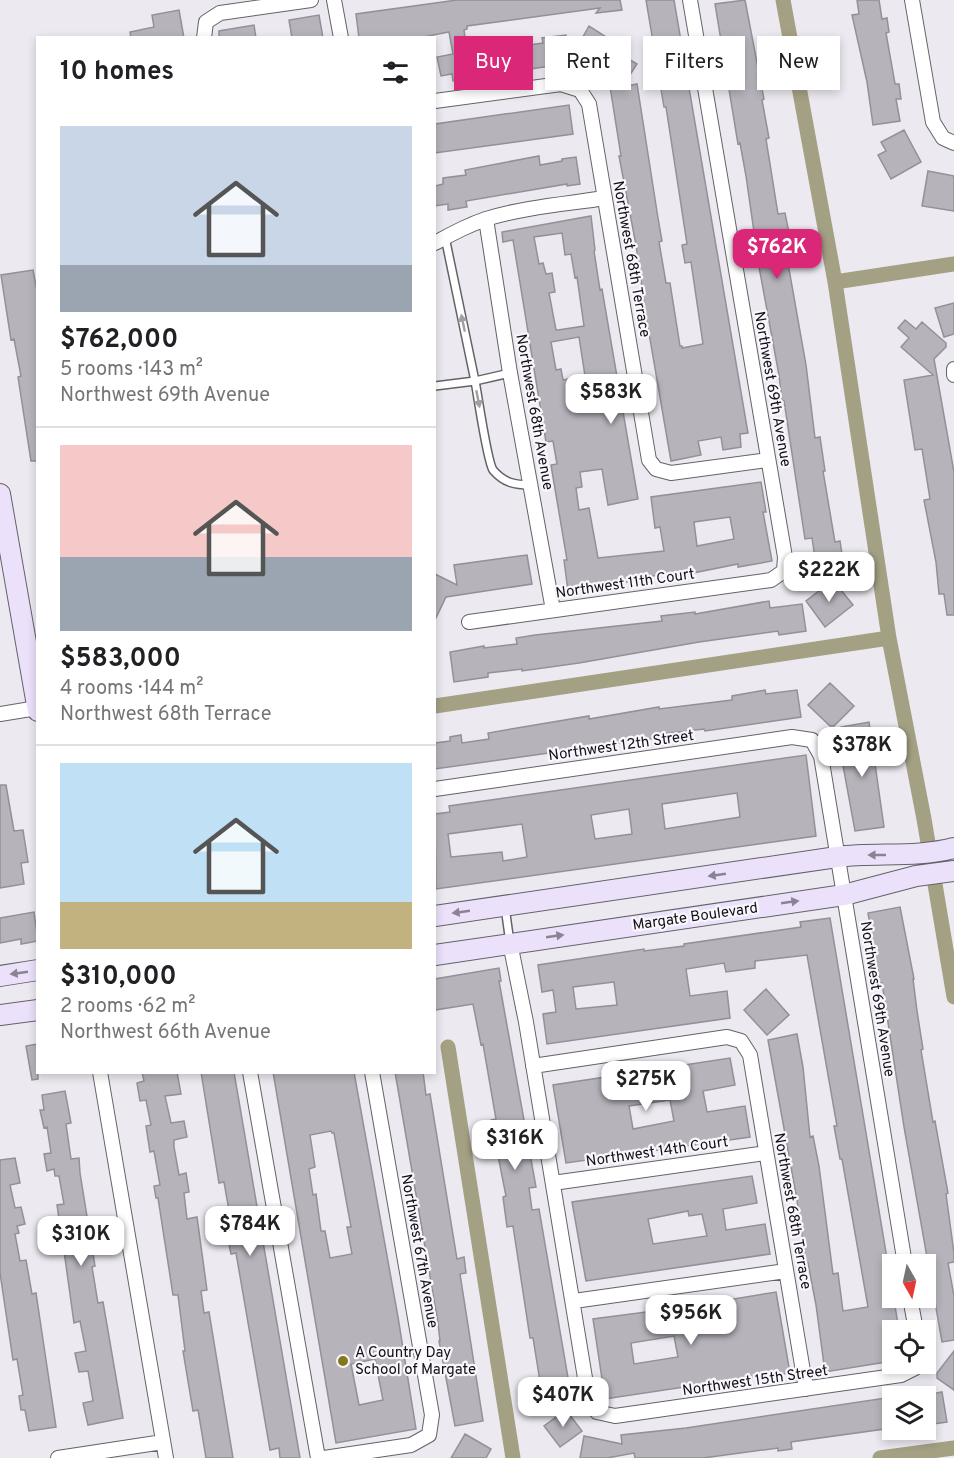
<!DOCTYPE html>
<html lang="en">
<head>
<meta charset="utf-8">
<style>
  :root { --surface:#fff; --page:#f6f6f6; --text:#202124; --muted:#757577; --line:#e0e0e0; --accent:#db2777 }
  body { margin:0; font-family:Overpass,sans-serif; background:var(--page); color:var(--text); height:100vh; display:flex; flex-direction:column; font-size:22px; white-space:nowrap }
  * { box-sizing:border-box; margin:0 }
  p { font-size:20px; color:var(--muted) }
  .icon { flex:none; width:33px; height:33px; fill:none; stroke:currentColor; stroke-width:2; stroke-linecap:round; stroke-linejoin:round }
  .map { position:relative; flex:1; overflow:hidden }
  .drawer { position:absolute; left:36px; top:36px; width:400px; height:1038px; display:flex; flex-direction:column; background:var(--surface); border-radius:0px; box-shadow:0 3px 9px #0003 }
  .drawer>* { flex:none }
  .banner { position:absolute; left:454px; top:36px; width:410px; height:54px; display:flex; gap:12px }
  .needle { width:39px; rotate:171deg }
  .buttons { position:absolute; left:882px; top:1254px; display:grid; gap:12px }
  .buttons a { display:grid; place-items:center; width:54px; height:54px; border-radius:0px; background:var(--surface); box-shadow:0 3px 9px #0003; font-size:30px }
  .price { position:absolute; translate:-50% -51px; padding:0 14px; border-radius:12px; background:#fff; color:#222; font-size:20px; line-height:39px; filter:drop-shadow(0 2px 3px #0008) }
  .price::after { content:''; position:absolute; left:50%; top:36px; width:18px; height:14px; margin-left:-9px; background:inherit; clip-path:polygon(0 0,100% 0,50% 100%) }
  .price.on { background:var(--accent); color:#fff }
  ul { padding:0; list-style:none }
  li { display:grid; align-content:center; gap:12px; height:318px; padding:0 24px }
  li+li { border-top:2px solid var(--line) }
  li span { display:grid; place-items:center; height:186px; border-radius:0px; color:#555 }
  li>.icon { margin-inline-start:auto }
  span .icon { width:108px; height:108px; fill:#fffc; stroke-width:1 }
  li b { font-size:26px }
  h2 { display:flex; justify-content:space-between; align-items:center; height:72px; padding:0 24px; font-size:26px }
  .tag { padding:0 21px; border-radius:0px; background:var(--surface); box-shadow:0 3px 9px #0003; font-size:21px; line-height:54px }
  .tag.on { background:var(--accent); color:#fff }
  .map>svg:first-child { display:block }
</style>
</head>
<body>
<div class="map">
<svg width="954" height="1458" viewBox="0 0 954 1458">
  <rect width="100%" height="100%" fill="#ece9f1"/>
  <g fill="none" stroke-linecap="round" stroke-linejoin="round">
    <!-- canal -->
    <path stroke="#a4a083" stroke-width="15" d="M783 0 835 282 889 638 924 819 954 997
      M835 282 954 264
      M435 706 889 638
      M448 1047 513 1458
      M880 1458 954 1448"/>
  </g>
  <!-- building -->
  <path fill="#b6b3bb" stroke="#939097" stroke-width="1.5" fill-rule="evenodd" d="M457 0H620L622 10 596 13 600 8 467 26V29L464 30 467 51 507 45 506 42 521 41 522 46 543 43 542 38 566 35 569 63 453 81 452 74 441 76 437 57 453 54 449 32 418 38H359L356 14Z
    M646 0H674L748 433 740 434 741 447 723 450 721 437 698 441 701 455 671 461 646 316 636 245 619 156H621L608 74 598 67 600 65 575 51 589 26 630 52 627 58 637 64 622 87 637 84 658 218 662 241 659 242 666 283H670L680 346H682V348L703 344 691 262 685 263 682 245 687 244 666 107H664Z
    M745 0 764 99 762 100 769 138 766 139 778 214 785 213 789 233 783 235 806 365 815 438 820 437 825 471H823L835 542 840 541 844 567 817 571 812 538 805 539 784 401H782L779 375 759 267 746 176 740 143 738 144 715 4Z
    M857 0H879L882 19 887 18 889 32 886 33 895 84H899L901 99H896L900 121 873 125 867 82 852 15 859 14Z
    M179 10 184 38H131L130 32 154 27 152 15Z
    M319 15 323 38H292L289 20Z
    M254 25 256 38H219V31Z
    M569 105 573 134 435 153V124Z
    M904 130 921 162 891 179 878 155 886 151 881 142Z
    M539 156 540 165 562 161V159L576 157 580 184 567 186V184L466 201 467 207 448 210V204L435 206V186L443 184V178L466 175 465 170Z
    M928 171 954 176V211L922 206Z
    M591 216 595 250 594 251 600 290 602 289 638 499 608 505 602 469 580 472 582 487 576 488 579 510 589 508 598 558 664 551 660 527 655 528 651 497 761 482 766 512H763L772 561 738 567V564L688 574V573L667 574 632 579V581L568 591 564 560H567L551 465 557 464 553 441 546 442 513 240 503 242 502 232ZM562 233 565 255 571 254 575 278 577 277 584 326 558 330H556L549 293 555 292 552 273 546 274 543 263 539 264 534 237ZM579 337 585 376 563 380 561 369 556 370 551 342ZM730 517 734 539 697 546 694 522Z
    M33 270 38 296V461H31L18 377 21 376 14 339 11 340 1 275Z
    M954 303V334L944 337 935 308Z
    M905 320 916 329 922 322 946 343V347L934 359 954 472V615H947L944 594H939L936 562 924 500 930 499 922 449 915 450 904 380 933 375 901 347 909 338 898 328Z
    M527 555 532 584 446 597 435 620V574L457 585 454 565Z
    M833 580 853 605 825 627 806 601Z
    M769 601 770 608 802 604 806 631 779 635 778 631 699 642 579 663 522 671V669L488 673V677L454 682 450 652 484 646V648L517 644 516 638 535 635 662 621 661 616 695 612V614Z
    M830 683 854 706 834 726H830L808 705Z
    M765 690 766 694 797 690 801 717 705 731 704 729 663 734V737L435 769V743L450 741V737L461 735 462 743 489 739 488 733 523 727 589 716V719L659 707V709L732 700V696Z
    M869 722 884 827 855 831 842 760 847 759 841 727Z
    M806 755 816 836 436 889 435 814 450 812 449 806ZM737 793 740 817 665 829 662 804ZM629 809 632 834 595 839 591 815ZM522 824 527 857 503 861 502 852 451 857 448 834Z
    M0 785H6L14 831 23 830 28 862 21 863 24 884 0 888Z
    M900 907 914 979H913L917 1011 923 1049 921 1050 933 1122 935 1121 948 1193 946 1194 954 1253V1262L948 1263 954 1296V1340L942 1342 904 1127 882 983 880 984 868 913Z
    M34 912 38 941 21 944V939L0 943V918Z
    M830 918 899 1330H892V1361L825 1372 816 1305 808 1263H806L797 1200 768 1040 797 1034 803 1067 810 1137 813 1136 819 1166 833 1274 838 1273 843 1311 868 1307 842 1159H840L834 1126H837L807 955 755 961V968L726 972 724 963 686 969 690 996 727 991 730 1018 547 1044 543 1014 556 1012 553 990 542 992 538 965 644 949V951L684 946V944L801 927 800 922ZM614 982 617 1005 576 1009 573 987Z
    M499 968 501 981H499L536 1187 529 1188 532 1210 539 1209 572 1401 544 1406 533 1338H530L513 1226 507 1227 503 1197 506 1196 491 1120 496 1119 483 1044 481 1045 473 1004 435 1010V979Z
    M766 989 789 1015 767 1035 744 1010Z
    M38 1044V1079L32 1080 26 1046Z
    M730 1058 735 1085 703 1091 707 1112 745 1106 750 1137 566 1163 553 1085ZM670 1100 674 1121 633 1129 629 1106Z
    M142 1072H177L181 1094 165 1096 171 1123 184 1121 187 1137 174 1140V1147L179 1175 186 1173 189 1192 184 1193 187 1219 197 1217 207 1290 201 1291 204 1313 209 1312 233 1458H206L198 1410 193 1411 183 1351H185L178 1295H173L158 1198H156L154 1186 160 1185 154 1151 150 1152 146 1126 151 1125 146 1100 140 1101 137 1083 144 1081Z
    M201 1072H234L300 1458H280L279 1448 270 1450 236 1253 231 1254 227 1234 233 1233 224 1182 219 1183Z
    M273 1072H354L398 1317 416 1429 336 1443ZM331 1131 332 1133H334L351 1227H347L352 1254 330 1258 325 1231H321L316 1194 313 1195 309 1169 315 1167 310 1135ZM375 1359 383 1400 359 1405 351 1364Z
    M395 1072H423L426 1095 430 1094 457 1259 464 1257 466 1273 460 1274 483 1421 455 1426 439 1341H440L438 1323Z
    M65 1091 71 1123 66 1124 71 1159 79 1158 80 1173 95 1266 92 1267 98 1303 103 1302 123 1418 88 1425 83 1403 93 1401 88 1371 79 1372 75 1353 86 1351 80 1321 74 1323 64 1251 59 1252 57 1241 62 1240 57 1205 64 1204 59 1176H55L54 1169 47 1171 44 1154 51 1153 47 1127 44 1128 40 1110H44L42 1095Z
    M15 1158 20 1183 10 1185 15 1208 21 1207 25 1224 17 1226 19 1233 15 1234 20 1261 26 1260 32 1294 36 1293 56 1427 29 1431 25 1410H21L19 1396 23 1395 17 1359 13 1360 0 1273V1160Z
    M752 1176 757 1203 723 1209 726 1230 765 1224 770 1254 586 1281 572 1202ZM688 1211 689 1216 702 1214 707 1236 653 1244 648 1219Z
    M776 1292 790 1373 731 1380 605 1399 593 1319 661 1310V1311ZM674 1336 678 1357 634 1364 631 1343Z
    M954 1351V1390L937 1378V1373Z
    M942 1392 947 1422 926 1425V1395Z
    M892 1397V1428L791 1442 792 1449 778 1451V1448L703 1458H635L634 1453 607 1458H580L584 1436 622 1444 621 1435 686 1428Z
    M566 1410 582 1431 560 1447 544 1426Z
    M465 1434 491 1449 486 1458H451Z"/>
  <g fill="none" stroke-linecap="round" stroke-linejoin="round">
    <defs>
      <path id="lane" d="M445 237 475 381 510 373
        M435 386 475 381C478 396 487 461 493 470 504 483 515 485 531 485
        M505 907 510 943"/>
      <path id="street" d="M334 0 341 38
        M912 0 933 122 943 138 954 143
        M204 38 206 22 220 13 311 0
        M435 101 561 84 580 90 589 104 649 460 656 469 671 473 768 460
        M486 219 510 373 553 610
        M435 243C451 234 468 225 486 219 524 207 566 204 605 198
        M954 369V375
        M469 622 771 580 784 571 785 557 690 0
        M0 714 37 708
        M435 789 792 737 812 740 821 756 905 1264
        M510 943 526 1022 588 1396 597 1412 615 1416 901 1375 915 1368 917 1364
        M533 1066 727 1037 741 1041 750 1055 806 1389
        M100 1072 166 1458
        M250 1072 318 1458
        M553 1183 766 1153
        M910 1298 916 1330
        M574 1301 786 1271
        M58 1458 163 1442
        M324 1458 411 1445 429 1435 432 1415 372 1072"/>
      <path id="secondary" d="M0 494 38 711
        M435 916 837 857C876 852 916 858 954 848
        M435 955 844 895 916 876 954 871
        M0 976 38 970
        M0 1015 38 1010"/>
    </defs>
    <!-- lane casing -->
    <use href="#lane" stroke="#646268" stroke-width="10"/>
    <!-- street casing -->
    <use href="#street" stroke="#646268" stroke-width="16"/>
    <!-- secondary casing -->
    <use href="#secondary" stroke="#646268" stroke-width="22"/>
    <!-- lane -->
    <use href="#lane" stroke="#fff" stroke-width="7"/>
    <!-- street -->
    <use href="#street" stroke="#fff" stroke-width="14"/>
    <!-- secondary -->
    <use href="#secondary" stroke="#ece1fb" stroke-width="20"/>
  </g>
  <!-- one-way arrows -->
  <defs><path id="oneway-solid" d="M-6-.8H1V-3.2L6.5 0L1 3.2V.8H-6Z" transform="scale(1.5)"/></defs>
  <g fill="#a0a0a1">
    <use href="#oneway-solid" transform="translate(463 323) rotate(-102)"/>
    <use href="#oneway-solid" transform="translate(478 399) rotate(79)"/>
  </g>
  <g fill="#8a8393">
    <use href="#oneway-solid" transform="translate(877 855) rotate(180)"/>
    <use href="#oneway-solid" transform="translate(717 875) rotate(172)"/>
    <use href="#oneway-solid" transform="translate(790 902) rotate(-8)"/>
    <use href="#oneway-solid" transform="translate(461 912) rotate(172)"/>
    <use href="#oneway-solid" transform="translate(555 936) rotate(-8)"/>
    <use href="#oneway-solid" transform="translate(19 973) rotate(172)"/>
  </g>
  <!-- markers -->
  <circle fill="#83781c" stroke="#f9f6fe" stroke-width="2" cx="343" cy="1361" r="6"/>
  <g text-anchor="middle" stroke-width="4.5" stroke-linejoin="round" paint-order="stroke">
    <!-- street labels -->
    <g font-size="15" fill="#121113" stroke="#f9f6fe">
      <text transform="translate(632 259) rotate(80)" y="5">Northwest 68th Terrace</text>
      <text transform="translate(773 389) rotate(80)" y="5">Northwest 69th Avenue</text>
      <text transform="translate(535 412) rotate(80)" y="5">Northwest 68th Avenue</text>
      <text transform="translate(625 583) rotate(-8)" y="5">Northwest 11th Court</text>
      <text transform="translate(621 745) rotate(-8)" y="5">Northwest 12th Street</text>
      <text transform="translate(695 916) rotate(-8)" y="5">Margate Boulevard</text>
      <text transform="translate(878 999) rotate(81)" y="5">Northwest 69th Avenue</text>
      <text transform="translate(657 1151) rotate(-8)" y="5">Northwest 14th Court</text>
      <text transform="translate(793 1211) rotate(80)" y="5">Northwest 68th Terrace</text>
      <text transform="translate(420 1251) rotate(80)" y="5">Northwest 67th Avenue</text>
      <text transform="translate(755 1380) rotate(-8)" y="5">Northwest 15th Street</text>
    </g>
    <!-- poi labels -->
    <g font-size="15" fill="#121113" stroke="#f9f6fe" text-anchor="start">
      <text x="355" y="1357">A Country Day<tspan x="355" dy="17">School of Margate</tspan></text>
    </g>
  </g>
</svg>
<div class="buttons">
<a><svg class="needle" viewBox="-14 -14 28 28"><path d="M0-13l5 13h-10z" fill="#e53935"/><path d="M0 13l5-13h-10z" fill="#757577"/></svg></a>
<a><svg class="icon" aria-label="locate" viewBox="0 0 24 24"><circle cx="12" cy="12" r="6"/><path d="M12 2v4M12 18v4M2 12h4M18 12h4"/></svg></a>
<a><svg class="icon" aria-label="layers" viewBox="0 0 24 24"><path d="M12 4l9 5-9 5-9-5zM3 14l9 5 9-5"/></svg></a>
</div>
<b class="price on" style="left:777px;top:280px">$762K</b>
<b class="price" style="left:611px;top:425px">$583K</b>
<b class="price" style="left:829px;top:603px">$222K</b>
<b class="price" style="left:862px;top:778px">$378K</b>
<b class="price" style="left:646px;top:1112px">$275K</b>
<b class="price" style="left:515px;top:1171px">$316K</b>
<b class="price" style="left:250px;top:1257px">$784K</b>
<b class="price" style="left:81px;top:1267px">$310K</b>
<b class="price" style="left:691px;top:1346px">$956K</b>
<b class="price" style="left:563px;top:1428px">$407K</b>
<div class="banner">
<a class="tag on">Buy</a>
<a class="tag">Rent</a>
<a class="tag">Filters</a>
<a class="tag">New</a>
</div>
<section class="drawer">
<h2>10 homes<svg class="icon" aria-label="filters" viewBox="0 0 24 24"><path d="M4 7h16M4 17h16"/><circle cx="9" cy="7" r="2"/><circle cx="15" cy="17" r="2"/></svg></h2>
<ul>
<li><span style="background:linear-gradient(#c9d6e8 75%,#9aa5b1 0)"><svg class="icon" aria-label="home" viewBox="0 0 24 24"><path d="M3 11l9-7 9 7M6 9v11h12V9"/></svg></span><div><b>$762,000</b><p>5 rooms · 143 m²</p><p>Northwest 69th Avenue</p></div></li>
<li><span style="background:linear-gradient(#f6c9c9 60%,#9aa5b1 0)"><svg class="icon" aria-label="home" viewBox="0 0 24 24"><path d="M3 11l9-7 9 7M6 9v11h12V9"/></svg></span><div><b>$583,000</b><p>4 rooms · 144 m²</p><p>Northwest 68th Terrace</p></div></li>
<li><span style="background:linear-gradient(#bfe0f5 75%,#c2b280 0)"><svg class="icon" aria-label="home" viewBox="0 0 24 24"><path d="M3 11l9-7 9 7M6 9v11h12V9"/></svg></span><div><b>$310,000</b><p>2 rooms · 62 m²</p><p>Northwest 66th Avenue</p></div></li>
</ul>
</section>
</div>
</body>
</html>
